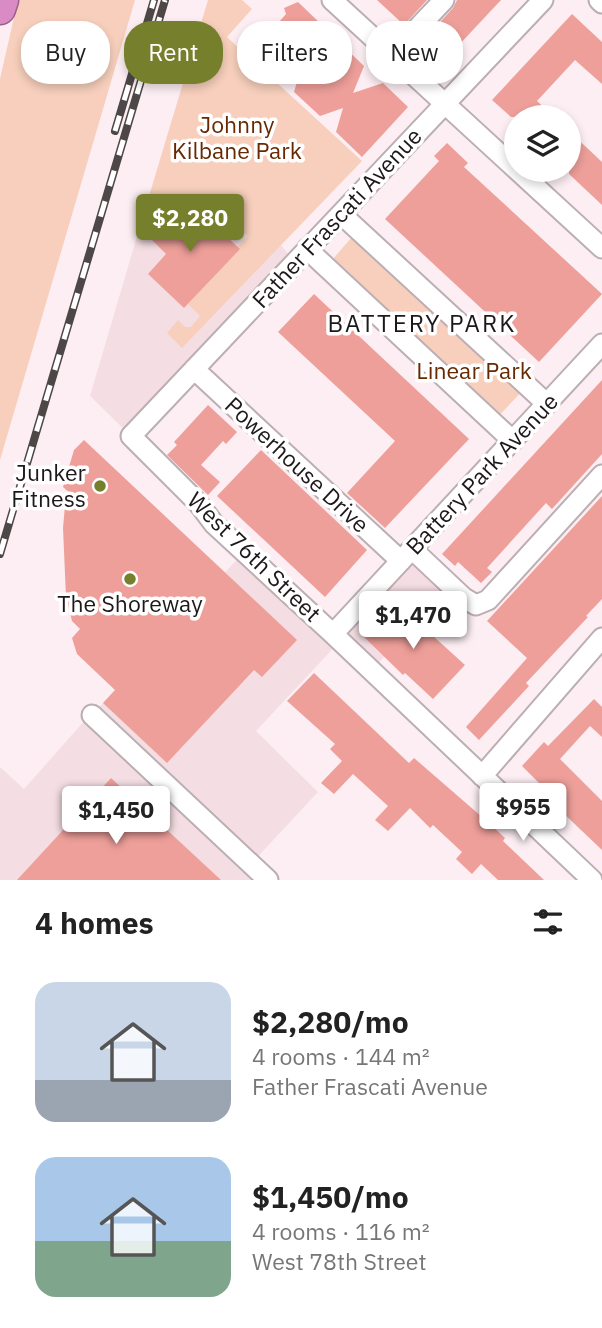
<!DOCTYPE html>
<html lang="en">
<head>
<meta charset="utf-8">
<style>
  :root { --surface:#fff; --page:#f2f2f2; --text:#222; --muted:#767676; --accent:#767f2b }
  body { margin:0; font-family:"IBM Plex Sans",sans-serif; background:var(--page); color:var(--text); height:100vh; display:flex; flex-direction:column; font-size:26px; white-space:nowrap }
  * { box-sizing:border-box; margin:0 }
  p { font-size:23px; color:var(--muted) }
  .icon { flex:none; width:38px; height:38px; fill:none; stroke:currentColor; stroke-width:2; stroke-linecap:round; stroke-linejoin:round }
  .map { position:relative; height:880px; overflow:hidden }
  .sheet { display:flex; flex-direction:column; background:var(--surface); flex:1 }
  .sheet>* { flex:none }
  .hud { position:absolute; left:21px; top:21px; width:560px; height:63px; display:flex; gap:14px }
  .buttons { position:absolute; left:504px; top:105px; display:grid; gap:14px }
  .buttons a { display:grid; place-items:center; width:77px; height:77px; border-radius:50%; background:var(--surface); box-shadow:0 4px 10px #0003; font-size:35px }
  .price { position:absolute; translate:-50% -60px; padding:0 16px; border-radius:7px; background:#fff; color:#222; font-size:23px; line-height:46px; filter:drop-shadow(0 2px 4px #0008) }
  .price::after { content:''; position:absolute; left:50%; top:42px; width:21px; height:16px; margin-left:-10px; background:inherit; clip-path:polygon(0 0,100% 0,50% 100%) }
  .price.current { background:var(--accent); color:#fff }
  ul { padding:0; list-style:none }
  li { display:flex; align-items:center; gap:21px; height:175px; padding:0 35px }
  li span { display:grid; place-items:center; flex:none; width:196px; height:140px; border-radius:21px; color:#555 }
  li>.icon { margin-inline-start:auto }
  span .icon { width:84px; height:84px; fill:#fffc; stroke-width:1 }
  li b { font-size:30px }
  h2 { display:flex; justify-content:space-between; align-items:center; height:84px; padding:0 35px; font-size:30px }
  .tag { padding:0 24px; border-radius:28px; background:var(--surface); box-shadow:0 4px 10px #0003; font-size:24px; line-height:63px }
  .tag.current { background:var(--accent); color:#fff }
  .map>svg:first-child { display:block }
</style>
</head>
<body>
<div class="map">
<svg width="602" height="880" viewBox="0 0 602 880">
  <rect width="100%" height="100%" fill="#fceef2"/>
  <!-- built -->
  <path fill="#f4dee3" d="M206 197 269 255 280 244 295 262 131 436 90 396 140 226 167 199 189 202 196 207Z
    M244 552 333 634 406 555 446 592 371 671 340 641 256 731 318 792 251 864 92 715Z
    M85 720 260 880H0V767L24 789Z"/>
  <!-- green -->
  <path fill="#f7cfbc" d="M18 0H135L0 460V79Z
    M208 0H242L252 9 227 37 362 161 182 348 167 333 178 320 185 327H191L200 316 188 304 239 249 237 247 248 236 206 197 196 208 189 202 181 211 167 199 140 226Z
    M358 230 527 386 493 422 326 267Z"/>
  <!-- building -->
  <path fill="#ee9f9a" d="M377 0H427L404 25Z
    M457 0H501L442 63 421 43 453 8Z
    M298 2 322 25 310 54 340 43 364 66 353 93 383 83 408 107 362 157 336 132 343 108 320 116 294 92 301 68 277 76 251 52 255 39 299 53 273 29 286 14 284 8Z
    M572 14 602 42V84L575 60 537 101 554 117H511L492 100Z
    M569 131 602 162V205L569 174Z
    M447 143 468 163 464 167 602 294 539 362 385 219 439 161 434 156Z
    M189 202 240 249 184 308 148 274 166 254 147 235 151 223 171 229 174 218Z
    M314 294 469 439 385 528 347 493 395 441 278 332Z
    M602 380V454L552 509 546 503 487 568 492 572 481 583 458 562 455 566 442 554Z
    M208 405 237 432 226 444 223 441 201 465 220 482 208 495 167 455 177 445 174 442Z
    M84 440 297 640 262 677 254 670 167 763 103 703 115 690 77 654 72 638 80 629 72 621 66 597 63 528 65 506 74 497 63 487 74 450Z
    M261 450 367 550 325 597 217 496Z
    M602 496V599L586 616 588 617 526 683 529 686 479 740 466 727 527 658 487 621Z
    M392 603 408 618 410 615 465 665 433 699 405 673 403 675 362 635Z
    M314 673 409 763 414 758 489 823 505 838 503 841 544 880H498L481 864 472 874 456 859 462 852 433 825 430 828 410 808 388 831 375 820 388 806 353 774 334 794 321 783 342 761 330 749 335 744 287 701Z
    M594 699 602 707V737L590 726 560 759 602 801V850L539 790 542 786 522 766 544 742 548 746Z
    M111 778 221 880H17Z"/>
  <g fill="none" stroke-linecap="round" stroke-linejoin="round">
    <defs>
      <path id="minor" d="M332 0 602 248
        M543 0 131 436 199 504 214 524 333 634 592 880
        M599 0 602 3
        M392 55 444 0
        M341 214 547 404
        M307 249 513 441
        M194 369 401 561
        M412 549 464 598 476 605 488 600 602 475
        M333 634 602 344
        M92 715 268 880
        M482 776 602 638"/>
      <path id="highway" d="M0 9 3 0"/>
    </defs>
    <!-- minor casing -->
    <use href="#minor" stroke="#bcafb3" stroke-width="23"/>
    <!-- highway casing -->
    <use href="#highway" stroke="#986288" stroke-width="33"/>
    <!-- minor -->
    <use href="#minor" stroke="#fff" stroke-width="19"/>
    <!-- highway -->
    <use href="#highway" stroke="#da8ac4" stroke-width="30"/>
    <defs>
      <path id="rail" d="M115 131 154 0
        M0 554 165 0"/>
    </defs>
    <!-- rail casing -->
    <use href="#rail" stroke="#4e4748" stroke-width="8"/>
    <!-- rail -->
    <use href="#rail" stroke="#fff" stroke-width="5" stroke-dasharray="16" stroke-linecap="butt"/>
  </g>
  <!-- markers -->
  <g fill="#767f2b" stroke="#fff" stroke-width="2.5">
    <circle cx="100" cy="486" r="7"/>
    <circle cx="130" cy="579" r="7"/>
  </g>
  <g text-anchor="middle" stroke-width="7" stroke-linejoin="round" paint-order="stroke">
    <!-- park labels -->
    <g font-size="23" fill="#672902" stroke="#fff">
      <text x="237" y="133">Johnny<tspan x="237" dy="26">Kilbane Park</tspan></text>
      <text x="474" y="379">Linear Park</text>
    </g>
    <!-- street labels -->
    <g font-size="23" fill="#1d1819" stroke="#fff">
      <text transform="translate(337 218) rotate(-47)" y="8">Father Frascati Avenue</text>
      <text transform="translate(297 465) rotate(43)" y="8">Powerhouse Drive</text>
      <text transform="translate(482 474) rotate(-47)" y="8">Battery Park Avenue</text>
      <text transform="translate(254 557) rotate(44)" y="8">West 76th Street</text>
    </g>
    <!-- poi labels -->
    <g font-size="23" fill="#1d1819" stroke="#fff" text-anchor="end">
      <text x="86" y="481">Junker<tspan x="86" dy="26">Fitness</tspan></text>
      <text x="130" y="612" text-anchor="middle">The Shoreway</text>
    </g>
    <!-- neighbourhood labels -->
    <g font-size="24" letter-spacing="2" fill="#1d1819" stroke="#fff">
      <text x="422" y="332">BATTERY PARK</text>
    </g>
  </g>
</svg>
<div class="buttons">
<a><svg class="icon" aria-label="layers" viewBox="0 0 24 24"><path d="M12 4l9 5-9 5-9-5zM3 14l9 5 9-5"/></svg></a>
</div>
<b class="price current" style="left:190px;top:254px">$2,280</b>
<b class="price" style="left:413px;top:651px">$1,470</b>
<b class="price" style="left:523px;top:843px">$955</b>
<b class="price" style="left:116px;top:846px">$1,450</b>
<div class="hud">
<a class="tag">Buy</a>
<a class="tag current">Rent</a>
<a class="tag">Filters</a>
<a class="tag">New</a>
</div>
</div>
<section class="sheet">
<h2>4 homes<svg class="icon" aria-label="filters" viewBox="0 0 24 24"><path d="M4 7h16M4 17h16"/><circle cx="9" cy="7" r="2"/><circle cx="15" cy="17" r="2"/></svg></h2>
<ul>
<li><span style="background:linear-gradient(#c9d6e8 70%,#9aa5b1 0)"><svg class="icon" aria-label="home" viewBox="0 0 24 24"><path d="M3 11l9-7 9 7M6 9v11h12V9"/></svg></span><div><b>$2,280/mo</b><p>4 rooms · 144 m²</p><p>Father Frascati Avenue</p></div></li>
<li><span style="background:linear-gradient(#a9c7e8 60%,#7fa58c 0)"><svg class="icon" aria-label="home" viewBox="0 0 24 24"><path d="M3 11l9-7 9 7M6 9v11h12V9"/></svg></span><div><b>$1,450/mo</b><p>4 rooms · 116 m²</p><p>West 78th Street</p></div></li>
</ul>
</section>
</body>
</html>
